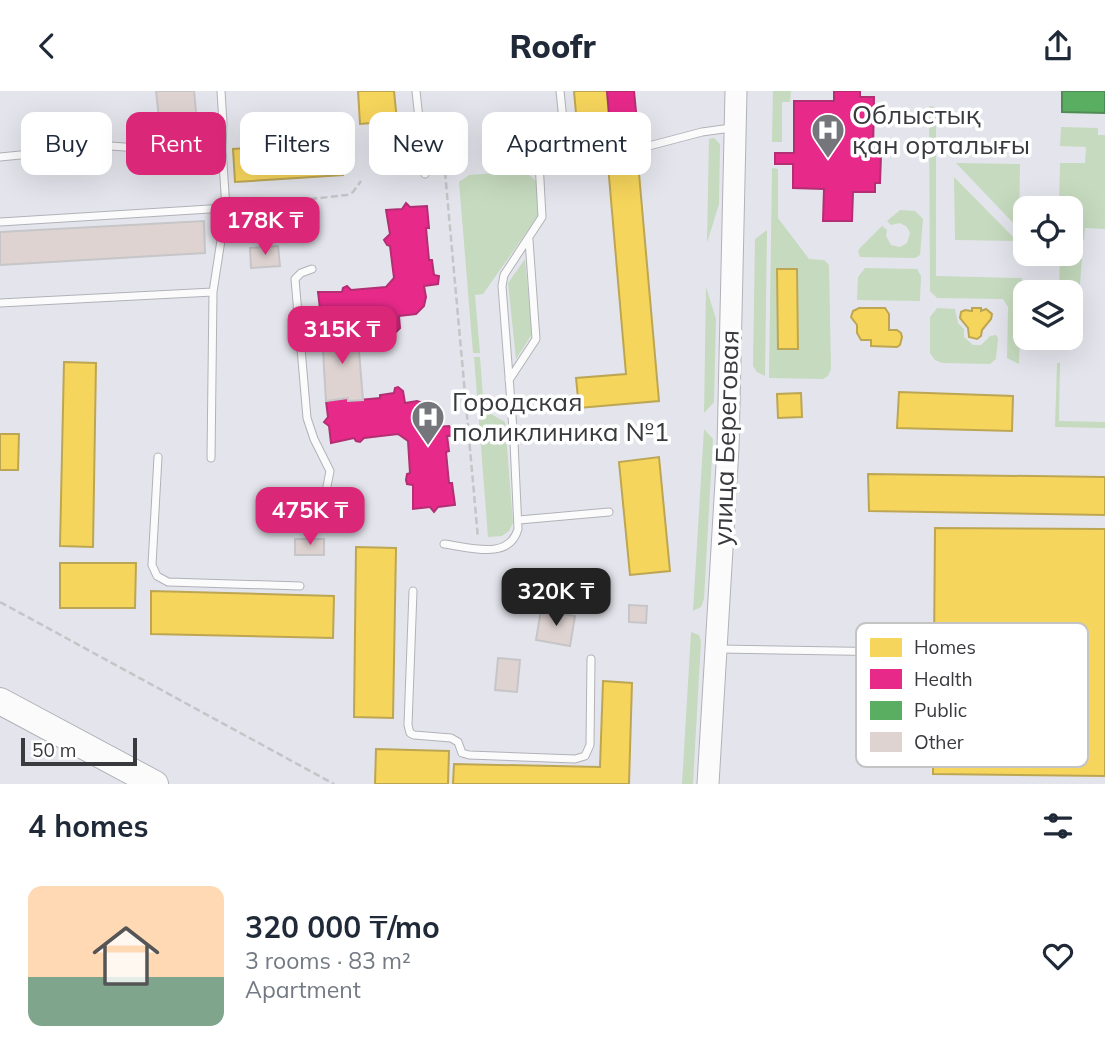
<!DOCTYPE html>
<html lang="en">
<head>
<meta charset="utf-8">
<style>
  :root { --surface:#fff; --page:#f6f6f7; --text:#1f2937; --muted:#747a83; --line:#e0e1e3; --accent:#db2777 }
  body { margin:0; font-family:Mulish,sans-serif; background:var(--page); color:var(--text); height:100vh; display:flex; flex-direction:column; font-size:26px; white-space:nowrap }
  * { box-sizing:border-box; margin:0 }
  p { font-size:23px; color:var(--muted) }
  .icon { flex:none; width:38px; height:38px; fill:none; stroke:currentColor; stroke-width:2; stroke-linecap:round; stroke-linejoin:round }
  .map { position:relative; height:693px; overflow:hidden }
  .details { display:flex; flex-direction:column; background:var(--surface); flex:1 }
  .details>* { flex:none }
  .guide { position:absolute; left:21px; top:21px; width:700px; height:63px; display:flex; gap:14px }
  .fabs { position:absolute; left:1013px; top:105px; display:grid; gap:14px }
  .fabs a { display:grid; place-items:center; width:70px; height:70px; border-radius:14px; background:var(--surface); box-shadow:0 7px 28px #0002; font-size:35px }
  .scale { position:absolute; left:21px; bottom:18px; width:116px; box-sizing:border-box; padding-left:7px; border:4px solid #393a3e; border-top:0; font-size:19px; line-height:24px; white-space:nowrap; color:#393a3e; -webkit-text-stroke:5px #fff; paint-order:stroke }
  .price { position:absolute; translate:-50% -60px; padding:0 16px; border-radius:14px; background:var(--accent); color:#fff; font-size:23px; line-height:46px; filter:drop-shadow(0 2px 4px #0008) }
  .price::after { content:''; position:absolute; left:50%; top:42px; width:21px; height:16px; margin-left:-10px; background:inherit; clip-path:polygon(0 0,100% 0,50% 100%) }
  .price.active { background:#222; color:#fff }
  ul { padding:0; list-style:none }
  li { display:flex; align-items:center; gap:21px; height:175px; padding:0 28px }
  li+li { border-top:2px solid var(--line) }
  li span { display:grid; place-items:center; flex:none; width:196px; height:140px; border-radius:14px; color:#555 }
  li>.icon { margin-inline-start:auto }
  span .icon { width:84px; height:84px; fill:#fffc; stroke-width:1 }
  li b { font-size:30px }
  h2 { display:flex; justify-content:space-between; align-items:center; height:84px; padding:0 28px; font-size:30px }
  .tag { padding:0 24px; border-radius:14px; background:var(--surface); box-shadow:0 7px 28px #0002; font-size:24px; line-height:63px }
  .tag.active { background:var(--accent); color:#fff }
  header { display:flex; justify-content:space-between; align-items:center; height:91px; padding:0 28px; background:var(--surface); font-size:32px; font-weight:800 }
  .map>svg:first-child { display:block }
</style>
</head>
<body>
<header><svg class="icon" aria-label="back" viewBox="0 0 24 24"><path d="M15 5l-7 7 7 7"/></svg>Roofr<svg class="icon" aria-label="share" viewBox="0 0 24 24"><path d="M12 15V3M7 8l5-5 5 5M5 13v7h14v-7"/></svg></header>
<div class="map">
<svg width="1105" height="693" viewBox="0 0 1105 693">
  <rect width="100%" height="100%" fill="#e4e5ec"/>
  <!-- green -->
  <path fill="#c5dabe" d="M773 0H791L790 11H782V51H772Z
    M929 15 936 16V185L1022 187 1019 273 1007 267 1008 216 1003 208 937 207 930 200Z
    M1061 36 1098 37V44H1105V138L1085 137 1084 149H1071V117H1059L1060 72H1085L1086 56 1060 55Z
    M714 47 720 53 719 113 707 152 709 48Z
    M956 72 1020 73 1019 138Z
    M772 77 778 78V127L809 168 824 169 829 174 831 278 828 285 823 288 769 287Z
    M525 80 537 91 540 122 483 203 475 204 480 262H473L459 91 469 84Z
    M954 86 1017 150 955 149Z
    M900 119 915 120 923 128 920 164 915 167 860 166 858 160 860 157 882 135 887 139 886 145 891 154 900 156 907 152 910 142 907 136 900 132 891 134 887 130Z
    M767 139 765 285 757 281 753 275 755 148Z
    M1060 167 1082 168 1080 194 1059 193Z
    M525 168 532 243 516 268 508 192Z
    M865 177 917 178 921 185 920 210 857 209 858 186Z
    M706 196 716 228 714 311 704 322Z
    M937 217 955 218 958 232 964 238V246L973 254H981L990 245 996 244 998 247 996 268 990 273 942 272 935 269 930 262V226Z
    M474 266H480L484 319 505 331 513 432 509 440 502 445 488 446Z
    M1057 272H1060L1059 330 1105 331V337L1055 336Z
    M704 338 713 348 704 508 701 516 693 520Z
    M691 541 699 544 701 550 693 693H682Z"/>
  <!-- homes -->
  <path fill="#f6d55c" stroke="#bda653" stroke-width="2" d="M358 0H394L397 30 360 33Z
    M574 0H607L610 42 578 45Z
    M341 51 343 84 235 91 233 58Z
    M638 71 659 310 579 317 576 287 626 283 608 74Z
    M777 178H797L798 258H778Z
    M859 217H885L889 223V239H897L901 242 902 246 900 254 897 256 871 255V249H861L857 242V234L851 226 853 220Z
    M972 217H981V220L986 218 992 223 991 228 982 239 981 245 977 248 969 246 968 237 960 227 961 221 965 219 972 220Z
    M64 271 96 272 93 456 60 455Z
    M899 301 1013 305 1012 340 897 337Z
    M801 302 802 326 778 327 777 303Z
    M0 343H19L18 379H0Z
    M659 366 670 480 630 484 619 371Z
    M868 383 1105 386V424L869 420Z
    M935 437 1105 438V685L933 683Z
    M356 456 396 457 393 627 354 626Z
    M60 472H136L135 517H60Z
    M151 500 334 505 333 547 151 543Z
    M603 590 632 592 629 693H453L454 673 600 676Z
    M376 658 449 660 448 693H375Z"/>
  <!-- health -->
  <path fill="#e7298a" stroke="#b32e73" stroke-width="2" d="M607 0H634L637 31 610 33Z
    M834 0H860V6H874L873 64H881L880 92H875V101H853L852 130H823L824 98 793 97V73H775V62H794V10H834Z
    M406 112 410 116 427 115 429 137H426L429 169H432L434 184 439 185 438 193 424 195 426 206 424 215 416 223 399 225 400 237 395 242 392 241 390 237 376 238 375 235 322 243 320 227 315 223 320 218 318 201H342L343 197 347 195 351 199 386 196 394 187 390 155 387 154 384 149 390 143 386 119 402 118Z
    M398 296 403 300 405 312 417 310 427 313 436 325V336L449 335 452 339 450 345H447L449 360 446 361 449 392H452L455 414 438 416 434 421 430 416 413 418V394L407 393 406 389 407 383 410 382 408 350 398 343 364 347 360 351 356 350 354 347 331 352 329 335 324 331 328 326 326 310 348 307V310L380 307V304L394 302 395 297Z"/>
  <!-- public -->
  <path fill="#5aae61" stroke="#508b56" stroke-width="2" d="M1062 0H1105V22L1062 21Z"/>
  <!-- building -->
  <path fill="#ded3d1" stroke="#c6c5c7" stroke-width="2" d="M156 0H194L198 42 161 46Z
    M204 130 205 162 0 174V141Z
    M278 155 280 175 251 177 250 157Z
    M357 236 363 309 348 310V307L326 310 322 243 344 241V238Z
    M295 448H324V464H295Z
    M629 514 647 515 646 532 629 531Z
    M541 519 575 525 570 555 536 549Z
    M498 567 520 569 517 601 495 599Z"/>
  <g fill="none" stroke-linecap="round" stroke-linejoin="round">
    <defs>
      <path id="lane" d="M416 0 425 83
        M560 0 567 67
        M0 66 111 55 138 57 160 63 222 58
        M0 131 226 117
        M312 178 301 182 295 188 307 327 314 348 330 380 321 426
        M0 212 213 201
        M509 289 536 248 529 149
        M158 366 152 474 157 485 168 491 300 495
        M211 367 213 201 226 117 222 58 223 32 221 0
        M519 429 609 421
        M444 453C469 456 509 470 518 438L514 351 502 195 504 184 542 126 539 71 626 61 702 41 731 37
        M413 500 408 634 410 642 414 644 451 647 458 651 462 662 469 664 575 668 585 665 590 654 591 568
        M720 558 899 561"/>
      <path id="secondary" d="M708 693 728 357 736 0"/>
      <path id="highway" d="M0 610 155 693"/>
    </defs>
    <!-- lane casing -->
    <use href="#lane" stroke="#b1b2b8" stroke-width="9"/>
    <!-- secondary casing -->
    <use href="#secondary" stroke="#b1b2b8" stroke-width="23"/>
    <!-- highway casing -->
    <use href="#highway" stroke="#b1b2b8" stroke-width="28"/>
    <!-- path -->
    <path stroke="#c4c5c7" stroke-width="2.5" stroke-dasharray="7 3.5" stroke-linecap="butt" d="M445 81 478 447
      M237 116 347 104 353 101 361 90
      M0 511 334 693"/>
    <!-- lane -->
    <use href="#lane" stroke="#fbfbfc" stroke-width="7"/>
    <!-- secondary -->
    <use href="#secondary" stroke="#fbfbfc" stroke-width="21"/>
    <!-- highway -->
    <use href="#highway" stroke="#fbfbfc" stroke-width="26"/>
  </g>
  <!-- icons -->
  <defs>
    <symbol id="hospital-pin" viewBox="-11 -11 22 30"><path d="M0 17L-7.5 6A9.5 9.5 0 1 1 7.5 6Z" fill="#75767b" stroke="#fff"/><path d="M-5-5h3v3.5h4V-5h3V5h-3V1.5h-4V5h-3Z" fill="#fff"/></symbol>
  </defs>
  <g fill-rule="evenodd">
    <use href="#hospital-pin" x="809" y="20" width="38" height="52"/>
    <use href="#hospital-pin" x="409" y="307" width="38" height="52"/>
  </g>
  <g text-anchor="middle" stroke-width="7" stroke-linejoin="round" paint-order="stroke">
    <!-- poi labels -->
    <g font-size="26" fill="#393a3e" stroke="#fff" text-anchor="start">
      <text x="852" y="33">Облыстық<tspan x="852" dy="30">қан орталығы</tspan></text>
      <text x="452" y="320">Городская<tspan x="452" dy="30">поликлиника №1</tspan></text>
    </g>
    <!-- street labels -->
    <g font-size="26" fill="#393a3e" stroke="#fff">
      <text transform="translate(726 347) rotate(-88)" y="9">улица Береговая</text>
    </g>
  </g>
  <!-- legend -->
  <rect x="856" y="532" width="232" height="144" rx="10" fill="#fff" stroke="#c4c4c5" stroke-width="2"/>
  <rect x="870" y="547" width="32" height="19" fill="#f6d55c"/>
  <rect x="870" y="578" width="32" height="20" fill="#e7298a"/>
  <rect x="870" y="610" width="32" height="19" fill="#5aae61"/>
  <rect x="870" y="641" width="32" height="20" fill="#ded3d1"/>
  <g font-size="19" fill="#393a3e">
    <text x="914" y="563">Homes</text>
    <text x="914" y="595">Health</text>
    <text x="914" y="626">Public</text>
    <text x="914" y="658">Other</text>
  </g>
</svg>
<div class="fabs">
<a><svg class="icon" aria-label="locate" viewBox="0 0 24 24"><circle cx="12" cy="12" r="6"/><path d="M12 2v4M12 18v4M2 12h4M18 12h4"/></svg></a>
<a><svg class="icon" aria-label="layers" viewBox="0 0 24 24"><path d="M12 4l9 5-9 5-9-5zM3 14l9 5 9-5"/></svg></a>
</div>
<div class="scale">50 m</div>
<b class="price" style="left:265px;top:166px">178K ₸</b>
<b class="price" style="left:342px;top:275px">315K ₸</b>
<b class="price" style="left:310px;top:456px">475K ₸</b>
<b class="price active" style="left:556px;top:537px">320K ₸</b>
<div class="guide">
<a class="tag">Buy</a>
<a class="tag active">Rent</a>
<a class="tag">Filters</a>
<a class="tag">New</a>
<a class="tag">Apartment</a>
</div>
</div>
<section class="details">
<h2>4 homes<svg class="icon" aria-label="filters" viewBox="0 0 24 24"><path d="M4 7h16M4 17h16"/><circle cx="9" cy="7" r="2"/><circle cx="15" cy="17" r="2"/></svg></h2>
<ul>
<li><span style="background:linear-gradient(#ffd9b3 65%,#7fa58c 0)"><svg class="icon" aria-label="home" viewBox="0 0 24 24"><path d="M3 11l9-7 9 7M6 9v11h12V9"/></svg></span><div><b>320 000 ₸/mo</b><p>3 rooms · 83 m²</p><p>Apartment</p></div><svg class="icon" aria-label="heart" viewBox="0 0 24 24"><path d="M12 20l-8-8c-3-5 5-10 8-4 3-6 11-1 8 4z"/></svg></li>
</ul>
</section>
</body>
</html>
